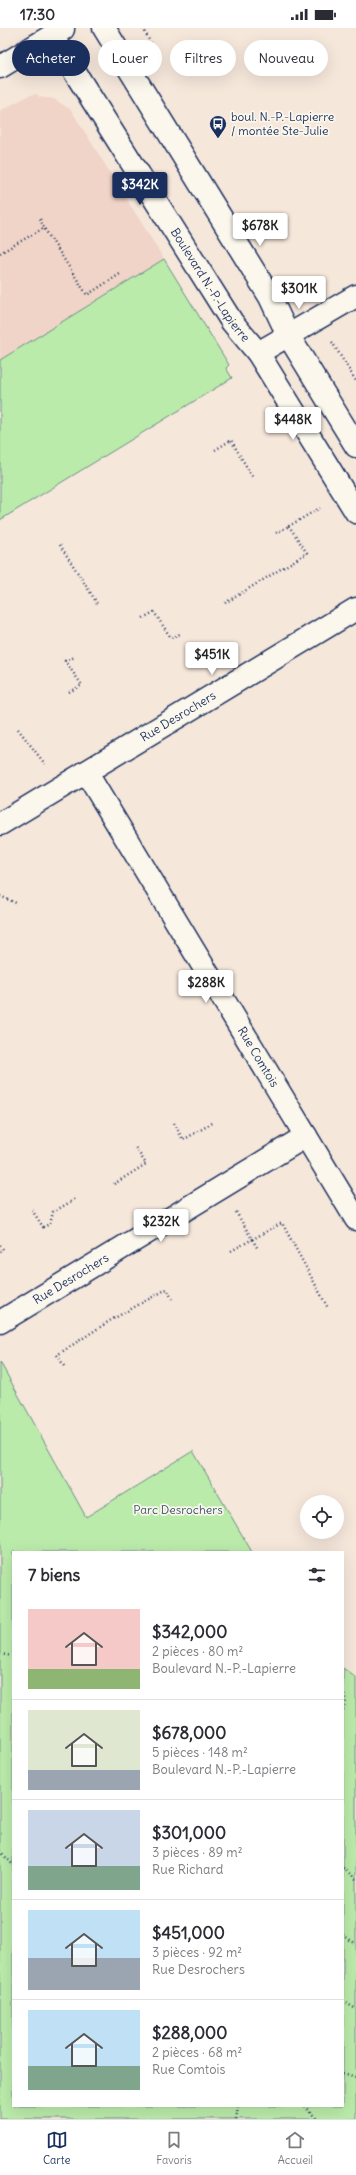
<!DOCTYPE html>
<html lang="fr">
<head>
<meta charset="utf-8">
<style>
  :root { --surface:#fff; --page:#f2f2f3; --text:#2b2b33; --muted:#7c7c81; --line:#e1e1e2; --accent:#1b2f5e }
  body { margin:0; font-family:Delius,sans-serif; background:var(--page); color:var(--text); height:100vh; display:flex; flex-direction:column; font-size:15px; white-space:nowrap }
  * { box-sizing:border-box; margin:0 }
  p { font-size:13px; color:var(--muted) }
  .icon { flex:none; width:22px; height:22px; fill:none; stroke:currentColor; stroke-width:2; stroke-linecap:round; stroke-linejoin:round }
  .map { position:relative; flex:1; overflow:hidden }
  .drawer { position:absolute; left:12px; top:1523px; width:332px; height:556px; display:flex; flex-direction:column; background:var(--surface); border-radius:0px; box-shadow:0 4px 16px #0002 }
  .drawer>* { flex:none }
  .banner { position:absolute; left:12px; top:12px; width:332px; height:36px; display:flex; gap:8px }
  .controls { position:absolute; left:300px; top:1467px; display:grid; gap:8px }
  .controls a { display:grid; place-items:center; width:44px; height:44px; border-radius:50%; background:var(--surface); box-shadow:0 4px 16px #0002; font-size:20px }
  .price { position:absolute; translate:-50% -34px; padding:0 9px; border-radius:4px; background:#fff; color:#222; font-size:13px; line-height:26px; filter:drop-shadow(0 1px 2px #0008) }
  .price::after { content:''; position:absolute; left:50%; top:24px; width:12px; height:9px; margin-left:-6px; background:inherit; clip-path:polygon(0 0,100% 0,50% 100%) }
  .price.current { background:var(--accent); color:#fff }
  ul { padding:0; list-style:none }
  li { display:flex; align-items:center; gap:12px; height:100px; padding:0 16px }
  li+li { border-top:1px solid var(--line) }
  li span { display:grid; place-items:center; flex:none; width:112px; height:80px; border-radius:0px; color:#555 }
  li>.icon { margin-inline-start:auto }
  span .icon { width:48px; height:48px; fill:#fffc; stroke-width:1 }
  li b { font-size:17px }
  h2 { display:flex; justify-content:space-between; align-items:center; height:48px; padding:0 16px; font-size:17px }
  .tag { padding:0 14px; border-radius:18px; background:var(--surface); box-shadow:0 4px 16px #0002; font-size:14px; line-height:36px }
  .tag.current { background:var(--accent); color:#fff }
  .status { display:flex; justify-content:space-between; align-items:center; height:28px; padding:0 20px; background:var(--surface); direction:ltr }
  .status svg { height:11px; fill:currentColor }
  .menu { display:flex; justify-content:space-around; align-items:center; height:56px; border-top:1px solid var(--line); background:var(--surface); font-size:11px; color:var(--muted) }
  .menu a { display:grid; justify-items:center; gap:2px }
  .menu .current { color:var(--accent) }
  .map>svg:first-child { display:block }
</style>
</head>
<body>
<div class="status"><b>17:30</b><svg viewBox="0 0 49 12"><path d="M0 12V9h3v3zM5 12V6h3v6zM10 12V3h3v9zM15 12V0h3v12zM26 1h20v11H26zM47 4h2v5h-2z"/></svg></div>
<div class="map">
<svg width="356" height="2091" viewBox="0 0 356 2091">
  <rect width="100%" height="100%" fill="#f6e7db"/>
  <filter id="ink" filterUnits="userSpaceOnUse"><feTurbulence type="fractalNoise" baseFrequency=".025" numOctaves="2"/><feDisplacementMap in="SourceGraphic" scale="8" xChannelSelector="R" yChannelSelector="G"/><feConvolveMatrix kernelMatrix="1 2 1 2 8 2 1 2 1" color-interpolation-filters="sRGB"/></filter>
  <g filter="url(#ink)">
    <!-- built -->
    <path fill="#efd4c7" d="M38 66 39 69 54 71 71 82 164 231 0 332V83L30 67Z"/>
    <!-- green -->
    <path fill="#bbebaa" stroke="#6b8d84" d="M164 231 229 337 226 340 232 350 0 492V332Z
      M0 1334 86 1489 193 1423 252 1524H13V2078H343V1640L356 1650V2091H0Z"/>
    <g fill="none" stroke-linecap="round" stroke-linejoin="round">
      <defs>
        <g id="street">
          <path d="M258 325 356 268"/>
          <path id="s1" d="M86 744 356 1191"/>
          <path id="s2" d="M0 796 356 581"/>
          <path id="s3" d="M0 1294 306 1108"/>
        </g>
        <g id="secondary">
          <path d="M104 0 270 269 288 307 356 418"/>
          <path id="s4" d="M52 8 232 294 258 325 356 484"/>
          <path d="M0 39 63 1"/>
        </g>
      </defs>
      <!-- street casing -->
      <use href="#street" stroke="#1b2f5e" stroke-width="25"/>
      <!-- secondary casing -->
      <use href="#secondary" stroke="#1b2f5e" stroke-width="25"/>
      <!-- path -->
      <path stroke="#1b2f5e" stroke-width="2.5" stroke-dasharray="1 3" stroke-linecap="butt" d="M143 0 159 32
        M40 191 44 200
        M0 225 44 200 87 267 120 246
        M297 256 304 267
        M332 314 356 353
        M215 422 231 412 253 450
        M276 505 289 498
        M60 517 97 575
        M225 575 307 525 289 498 320 480
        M143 590 154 584 171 610 182 605
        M69 664 82 657 65 633 75 629
        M18 701 45 736
        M0 868 16 875
        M174 1095 183 1112 214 1094
        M114 1156 146 1136 135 1119
        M32 1182 43 1199 50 1196 53 1184 77 1170
        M236 1184 258 1221
        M0 1217 3 1221 0 1223
        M231 1223 282 1195 328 1280
        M64 1338 57 1327 111 1292 167 1261 172 1271
        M0 1626 13 1628
        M343 1662 346 1673 343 1682
        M0 1823 13 1837
        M343 1840 356 1851
        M343 1907 356 1916
        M343 1973 356 1981
        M343 2046 356 2050
        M304 2078 317 2091
        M236 2091 238 2078"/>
      <!-- street -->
      <use href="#street" stroke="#fbf7ec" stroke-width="22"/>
      <!-- secondary -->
      <use href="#secondary" stroke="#fbf7ec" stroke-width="22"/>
    </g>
  </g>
  <!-- icons -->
  <defs>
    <symbol id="bus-pin" viewBox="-11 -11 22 30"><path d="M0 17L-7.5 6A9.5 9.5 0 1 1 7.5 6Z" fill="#1b2f5e" stroke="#fbf7ec"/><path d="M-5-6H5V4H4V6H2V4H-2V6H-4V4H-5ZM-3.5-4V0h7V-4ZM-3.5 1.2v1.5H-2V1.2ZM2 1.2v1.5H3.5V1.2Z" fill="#fff"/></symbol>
  </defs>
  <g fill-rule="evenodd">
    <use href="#bus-pin" x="208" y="86" width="20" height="27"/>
  </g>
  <g text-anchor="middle" stroke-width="3.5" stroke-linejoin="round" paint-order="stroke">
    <!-- poi labels -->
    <g font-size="12" fill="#1b2f5e" stroke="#fbf7ec" text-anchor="start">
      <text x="231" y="93">boul. N.-P.-Lapierre<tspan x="231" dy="14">/ montée Ste-Julie</tspan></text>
    </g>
    <!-- street labels -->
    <g font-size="12" fill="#1b2f5e" stroke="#fbf7ec">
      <text dy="4" stroke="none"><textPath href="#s4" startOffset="295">Boulevard N.-P.-Lapierre</textPath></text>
      <text dy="4" stroke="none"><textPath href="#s2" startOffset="208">Rue Desrochers</textPath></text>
      <text dy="4" stroke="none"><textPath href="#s1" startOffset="333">Rue Comtois</textPath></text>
      <text dy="4" stroke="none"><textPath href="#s3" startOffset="83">Rue Desrochers</textPath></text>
    </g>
    <!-- park labels -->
    <g font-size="12" fill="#3b556d" stroke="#fbf7ec">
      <text x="178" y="1486">Parc Desrochers</text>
    </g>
  </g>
</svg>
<div class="controls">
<a><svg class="icon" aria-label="locate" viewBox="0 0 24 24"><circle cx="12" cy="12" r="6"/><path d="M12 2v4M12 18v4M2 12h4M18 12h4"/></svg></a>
</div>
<b class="price current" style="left:140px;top:178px">$342K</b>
<b class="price" style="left:260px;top:219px">$678K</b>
<b class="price" style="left:299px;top:282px">$301K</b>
<b class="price" style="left:293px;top:413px">$448K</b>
<b class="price" style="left:212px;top:648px">$451K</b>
<b class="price" style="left:206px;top:976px">$288K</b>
<b class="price" style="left:161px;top:1215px">$232K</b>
<div class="banner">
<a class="tag current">Acheter</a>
<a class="tag">Louer</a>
<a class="tag">Filtres</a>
<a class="tag">Nouveau</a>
</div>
<section class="drawer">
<h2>7 biens<svg class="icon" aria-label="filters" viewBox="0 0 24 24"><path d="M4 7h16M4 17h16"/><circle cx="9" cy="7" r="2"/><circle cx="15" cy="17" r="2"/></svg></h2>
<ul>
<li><span style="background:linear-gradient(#f6c9c9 75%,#8fb573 0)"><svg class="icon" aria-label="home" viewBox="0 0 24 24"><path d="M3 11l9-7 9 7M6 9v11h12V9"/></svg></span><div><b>$342,000</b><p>2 pièces · 80 m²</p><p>Boulevard N.-P.-Lapierre</p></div></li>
<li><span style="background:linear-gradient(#dfe7d0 75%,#9aa5b1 0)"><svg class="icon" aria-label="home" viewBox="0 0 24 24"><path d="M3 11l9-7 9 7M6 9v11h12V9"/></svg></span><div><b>$678,000</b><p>5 pièces · 148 m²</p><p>Boulevard N.-P.-Lapierre</p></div></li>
<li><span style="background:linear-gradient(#c9d6e8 70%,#7fa58c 0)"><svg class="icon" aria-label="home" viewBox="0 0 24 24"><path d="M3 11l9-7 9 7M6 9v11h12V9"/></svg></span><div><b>$301,000</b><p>3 pièces · 89 m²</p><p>Rue Richard</p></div></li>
<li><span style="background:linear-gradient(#bfe0f5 60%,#9aa5b1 0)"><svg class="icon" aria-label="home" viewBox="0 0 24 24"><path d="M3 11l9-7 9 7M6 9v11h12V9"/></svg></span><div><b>$451,000</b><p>3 pièces · 92 m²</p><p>Rue Desrochers</p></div></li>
<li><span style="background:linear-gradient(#bfe0f5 70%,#7fa58c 0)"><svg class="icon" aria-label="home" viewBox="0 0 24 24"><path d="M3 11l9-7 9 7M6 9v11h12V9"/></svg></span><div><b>$288,000</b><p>2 pièces · 68 m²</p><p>Rue Comtois</p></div></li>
</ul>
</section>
</div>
<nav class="menu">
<a class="current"><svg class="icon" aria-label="map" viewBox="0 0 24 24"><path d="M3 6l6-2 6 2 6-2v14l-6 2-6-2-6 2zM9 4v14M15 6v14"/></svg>Carte</a>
<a><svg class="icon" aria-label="saved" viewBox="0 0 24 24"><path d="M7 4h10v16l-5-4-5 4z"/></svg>Favoris</a>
<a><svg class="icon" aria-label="home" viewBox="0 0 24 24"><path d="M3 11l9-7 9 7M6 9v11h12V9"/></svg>Accueil</a>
</nav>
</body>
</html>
